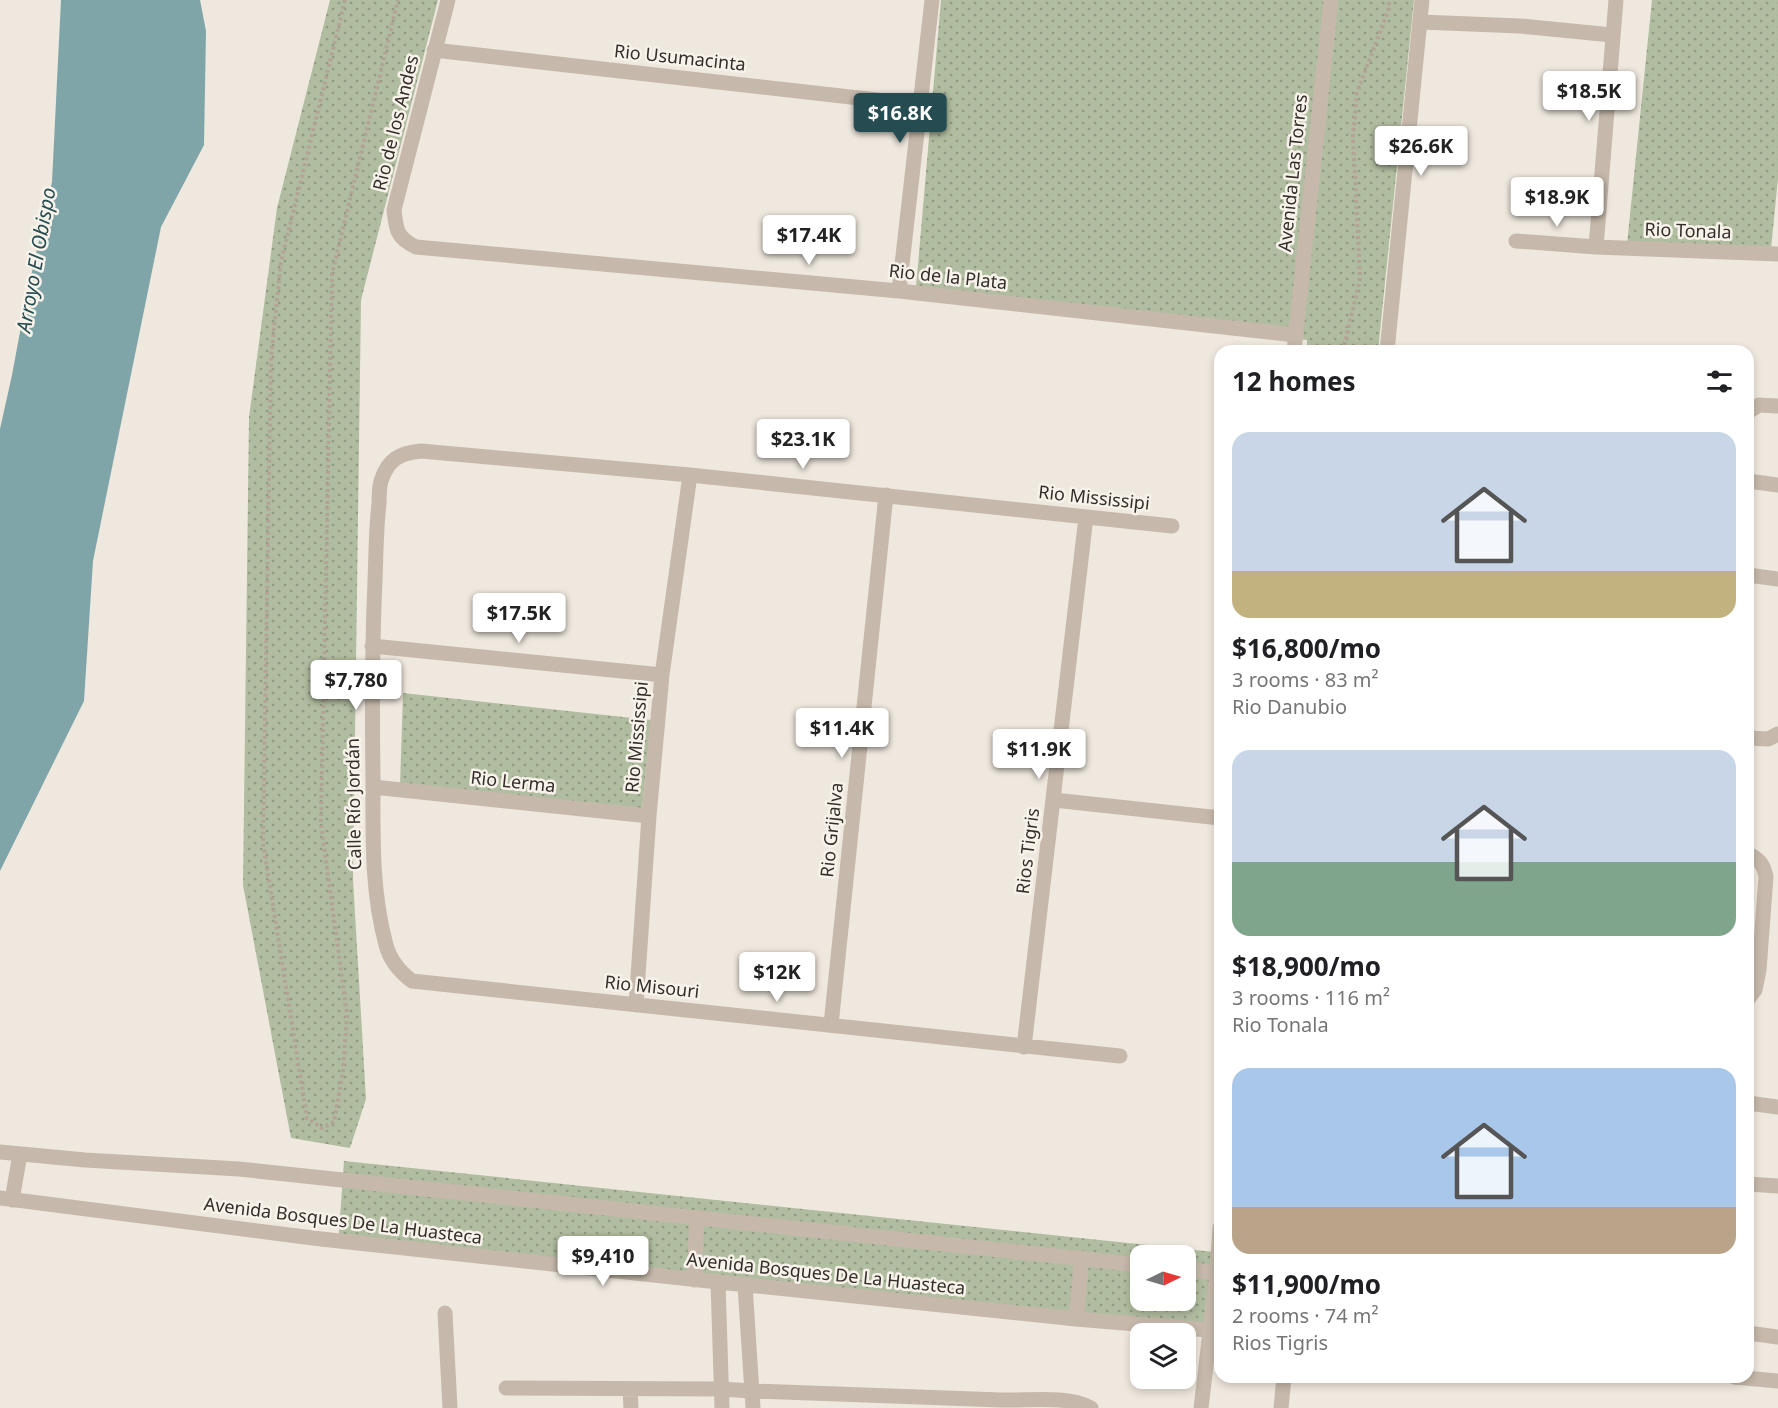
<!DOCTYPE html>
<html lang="en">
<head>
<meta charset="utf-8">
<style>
  :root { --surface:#fff; --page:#f2f2f2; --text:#202124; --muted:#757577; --accent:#244c51 }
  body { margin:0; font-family:"Noto Sans",sans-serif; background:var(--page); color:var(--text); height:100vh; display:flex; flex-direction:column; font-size:22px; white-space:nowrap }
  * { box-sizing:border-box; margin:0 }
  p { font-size:20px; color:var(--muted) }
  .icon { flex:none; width:33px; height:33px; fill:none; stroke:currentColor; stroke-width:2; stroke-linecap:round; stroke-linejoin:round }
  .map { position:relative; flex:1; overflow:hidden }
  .details { position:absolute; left:1214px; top:345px; width:540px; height:1038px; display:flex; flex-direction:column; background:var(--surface); border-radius:18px; box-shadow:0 3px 9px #0003 }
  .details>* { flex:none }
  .needle { width:39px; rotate:85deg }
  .controls { position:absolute; left:1130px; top:1245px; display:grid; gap:12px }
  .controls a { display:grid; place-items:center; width:66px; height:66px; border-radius:12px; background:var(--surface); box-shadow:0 3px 9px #0003; font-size:30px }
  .price { position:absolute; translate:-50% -51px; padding:0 14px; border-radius:6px; background:#fff; color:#222; font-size:20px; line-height:39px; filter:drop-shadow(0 2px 3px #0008) }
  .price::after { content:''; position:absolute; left:50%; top:36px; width:18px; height:14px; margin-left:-9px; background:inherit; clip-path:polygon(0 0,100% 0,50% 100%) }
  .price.current { background:var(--accent); color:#fff }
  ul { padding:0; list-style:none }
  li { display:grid; align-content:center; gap:12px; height:318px; padding:0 18px }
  li span { display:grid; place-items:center; height:186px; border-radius:18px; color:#555 }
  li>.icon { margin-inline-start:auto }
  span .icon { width:108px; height:108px; fill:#fffc; stroke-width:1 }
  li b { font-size:26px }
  h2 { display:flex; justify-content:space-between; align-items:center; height:72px; padding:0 18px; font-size:26px }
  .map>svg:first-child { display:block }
</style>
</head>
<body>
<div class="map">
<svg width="1778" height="1408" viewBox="0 0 1778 1408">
  <defs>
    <pattern id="park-dots" width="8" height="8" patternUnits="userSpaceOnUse" patternTransform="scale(1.5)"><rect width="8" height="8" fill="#b1bda0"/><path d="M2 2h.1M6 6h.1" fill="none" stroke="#919a82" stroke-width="1.8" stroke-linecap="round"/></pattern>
  </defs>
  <rect width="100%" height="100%" fill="#efe8de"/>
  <!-- park -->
  <path fill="url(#park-dots)" fill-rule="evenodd" d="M330 0H438L361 300 353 880 366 1099 350 1148 291 1138 243 885 249 417 277 208Z
    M941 0H1414L1378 351H1307V340L915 299Z
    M1652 0H1778V178L1770 259 1627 244Z
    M403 693 651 720 642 810 400 785Z
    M344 1161 1214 1252 1220 1207 1219 1253 1208 1332 338 1246ZM1140 1256H1185V1300H1140Z"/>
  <!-- water -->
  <path fill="#80a5a9" d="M61 0H200L206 31 204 145 161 227 93 561 84 701 0 871V429L12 375 27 294 52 182Z"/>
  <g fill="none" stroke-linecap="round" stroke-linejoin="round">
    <!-- path -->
    <path stroke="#b2a396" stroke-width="4" stroke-dasharray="3 3" stroke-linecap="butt" d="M345 0 281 262 271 357 263 843 307 1118 322 1128 334 1122 343 1071 347 1015 321 824 332 274 398 0
      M1343 351 1360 279 1353 137 1357 93 1389 8V0"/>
    <!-- service -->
    <path stroke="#c6b9ab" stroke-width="15" d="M1748 412 1759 405 1778 406
      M1748 481 1778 485
      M1748 575 1778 579
      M1748 738 1768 739 1778 734
      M1748 854C1759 858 1764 865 1766 877L1759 970 1755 990 1748 999
      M1748 1103 1778 1107
      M1748 1184 1778 1186
      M718 1282 722 1408
      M745 1285 753 1408
      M445 1313 450 1408
      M506 1388 721 1389 752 1391C835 1394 918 1397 1001 1400 1028 1401 1067 1395 1091 1408
      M630 1389 631 1408"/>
    <!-- minor -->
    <path stroke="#c6b9ab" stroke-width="15" d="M448 0 394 210C396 230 397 238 416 247L899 291 1296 335
      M1420 22 1520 26 1612 35
      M434 50 921 105
      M1516 241 1596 247 1778 254
      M1596 247 1616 0
      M899 291 932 0
      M372 646 662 675
      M373 787 649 816
      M1054 800 1220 818
      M636 1005 649 816 662 675 690 475
      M831 1025 886 495
      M1024 1047 1086 517
      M1120 1056 412 981C400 972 390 960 386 945 371 890 373 834 373 777 372 712 372 647 375 581 376 555 376 529 379 504 379 496 379 488 381 481 388 459 400 453 421 451L690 475 1172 526"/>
    <!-- tertiary -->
    <path stroke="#c6b9ab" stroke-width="15" d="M1294 351 1331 0
      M1387 351 1422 0
      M0 1152 85 1160 239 1169 1140 1265
      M0 1198 321 1239 718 1282 1076 1319 1220 1331
      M12 1200 20 1154
      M1185 1269 1220 1273
      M694 1280 697 1218
      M1076 1319 1082 1258
      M1748 1333 1778 1337
      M1734 1377 1778 1381
      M1201 1408 1217 1273 1220 1228
      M1281 1408 1284 1377"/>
  </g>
  <g text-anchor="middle" stroke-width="5" stroke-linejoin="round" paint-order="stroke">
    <!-- street labels -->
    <g font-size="18" fill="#352e29" stroke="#f7f2ea">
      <text transform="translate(680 58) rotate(6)" y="6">Rio Usumacinta</text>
      <text transform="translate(396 123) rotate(-76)" y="6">Rio de los Andes</text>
      <text transform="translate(1293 173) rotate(-84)" y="6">Avenida Las Torres</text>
      <text transform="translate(1688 231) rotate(2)" y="6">Rio Tonala</text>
      <text transform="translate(948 277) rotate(6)" y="6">Rio de la Plata</text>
      <text transform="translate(1094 498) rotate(6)" y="6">Rio Mississipi</text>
      <text transform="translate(637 737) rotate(-85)" y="6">Rio Mississipi</text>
      <text transform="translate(513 782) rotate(6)" y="6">Rio Lerma</text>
      <text transform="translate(354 804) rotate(-91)" y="6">Calle Río Jordán</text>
      <text transform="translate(832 830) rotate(-84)" y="6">Rio Grijalva</text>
      <text transform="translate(1028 851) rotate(-83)" y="6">Rios Tigris</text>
      <text transform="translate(652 987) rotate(6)" y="6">Rio Misouri</text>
      <text transform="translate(343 1221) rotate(7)" y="6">Avenida Bosques De La Huasteca</text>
      <text transform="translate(826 1274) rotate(6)" y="6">Avenida Bosques De La Huasteca</text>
    </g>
    <!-- water labels -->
    <g font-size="20" font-style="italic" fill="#244c51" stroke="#f7f2ea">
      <text transform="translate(36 260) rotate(-80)" y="7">Arroyo El Obispo</text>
    </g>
  </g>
</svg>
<div class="controls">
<a><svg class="needle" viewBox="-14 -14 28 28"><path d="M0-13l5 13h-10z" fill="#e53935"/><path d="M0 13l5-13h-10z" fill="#757577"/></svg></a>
<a><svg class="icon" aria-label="layers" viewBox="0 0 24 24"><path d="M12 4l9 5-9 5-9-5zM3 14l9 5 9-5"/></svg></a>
</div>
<b class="price" style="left:1589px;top:122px">$18.5K</b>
<b class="price current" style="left:900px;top:144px">$16.8K</b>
<b class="price" style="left:1421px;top:177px">$26.6K</b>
<b class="price" style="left:1557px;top:228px">$18.9K</b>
<b class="price" style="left:809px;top:266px">$17.4K</b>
<b class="price" style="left:803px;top:470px">$23.1K</b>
<b class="price" style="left:519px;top:644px">$17.5K</b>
<b class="price" style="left:356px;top:711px">$7,780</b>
<b class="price" style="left:842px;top:759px">$11.4K</b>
<b class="price" style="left:1039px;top:780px">$11.9K</b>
<b class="price" style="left:777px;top:1003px">$12K</b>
<b class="price" style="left:603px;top:1287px">$9,410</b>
<section class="details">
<h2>12 homes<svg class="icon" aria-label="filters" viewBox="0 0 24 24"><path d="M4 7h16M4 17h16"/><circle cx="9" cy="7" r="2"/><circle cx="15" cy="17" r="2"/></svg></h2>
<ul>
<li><span style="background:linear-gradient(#c9d6e8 75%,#c2b280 0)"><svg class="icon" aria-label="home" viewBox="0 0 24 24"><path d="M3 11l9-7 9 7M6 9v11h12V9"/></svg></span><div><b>$16,800/mo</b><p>3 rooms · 83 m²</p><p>Rio Danubio</p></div></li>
<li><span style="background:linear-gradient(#c9d6e8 60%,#7fa58c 0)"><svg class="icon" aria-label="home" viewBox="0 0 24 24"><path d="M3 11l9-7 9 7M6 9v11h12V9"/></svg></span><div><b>$18,900/mo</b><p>3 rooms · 116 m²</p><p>Rio Tonala</p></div></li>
<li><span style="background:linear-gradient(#a9c7e8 75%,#b9a48a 0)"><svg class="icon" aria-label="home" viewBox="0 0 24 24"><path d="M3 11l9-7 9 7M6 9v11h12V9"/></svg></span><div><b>$11,900/mo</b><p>2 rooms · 74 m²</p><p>Rios Tigris</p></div></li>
</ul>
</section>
</div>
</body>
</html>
